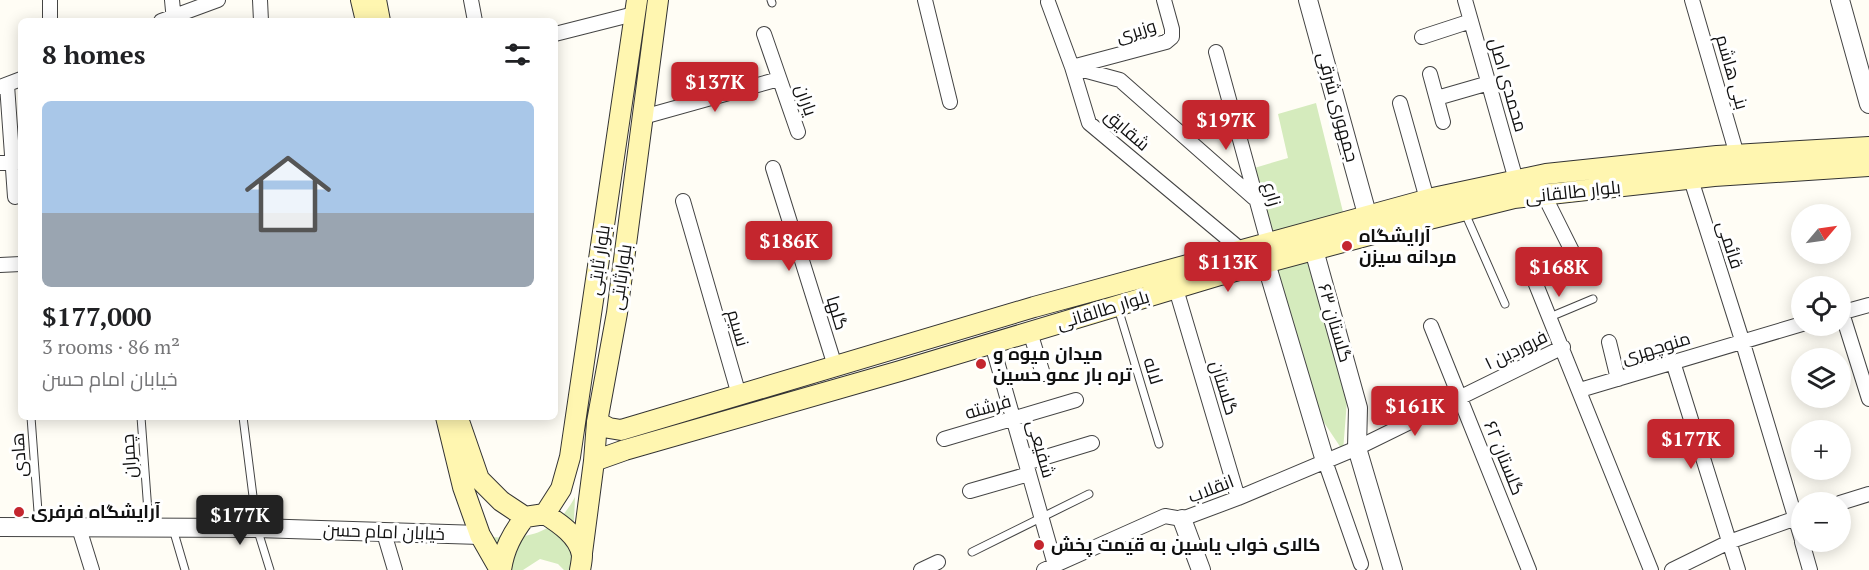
<!DOCTYPE html>
<html lang="en">
<head>
<meta charset="utf-8">
<style>
  :root { --surface:#fff; --page:#f2f2f2; --text:#202124; --muted:#757577; --line:#e0e0e0; --accent:#c4262e }
  body { margin:0; font-family:"PT Serif",Cairo,serif; background:var(--page); color:var(--text); height:100vh; display:flex; flex-direction:column; font-size:22px; white-space:nowrap }
  * { box-sizing:border-box; margin:0 }
  p { font-size:20px; color:var(--muted) }
  .icon { flex:none; width:33px; height:33px; fill:none; stroke:currentColor; stroke-width:2; stroke-linecap:round; stroke-linejoin:round }
  .map { position:relative; flex:1; overflow:hidden }
  .drawer { position:absolute; left:18px; top:18px; width:540px; height:402px; display:flex; flex-direction:column; background:var(--surface); border-radius:9px; box-shadow:0 3px 15px #0003 }
  .drawer>* { flex:none }
  .needle { width:39px; rotate:61deg }
  .fabs { position:absolute; left:1791px; top:204px; display:grid; gap:12px }
  .fabs a { display:grid; place-items:center; width:60px; height:60px; border-radius:50%; background:var(--surface); box-shadow:0 3px 15px #0003; font-size:30px }
  .price { position:absolute; translate:-50% -51px; padding:0 14px; border-radius:6px; background:var(--accent); color:#fff; font-size:20px; line-height:39px; filter:drop-shadow(0 2px 3px #0008) }
  .price::after { content:''; position:absolute; left:50%; top:36px; width:18px; height:14px; margin-left:-9px; background:inherit; clip-path:polygon(0 0,100% 0,50% 100%) }
  .price.active { background:#222; color:#fff }
  ul { padding:0; list-style:none }
  li { display:grid; align-content:center; gap:12px; height:318px; padding:0 24px }
  li+li { border-top:2px solid var(--line) }
  li span { display:grid; place-items:center; height:186px; border-radius:9px; color:#555 }
  li>.icon { margin-inline-start:auto }
  span .icon { width:108px; height:108px; fill:#fffc; stroke-width:1 }
  li b { font-size:26px }
  h2 { display:flex; justify-content:space-between; align-items:center; height:72px; padding:0 24px; font-size:26px }
  .map>svg:first-child { display:block }
</style>
</head>
<body>
<div class="map">
<svg width="1869" height="570" viewBox="0 0 1869 570">
  <rect width="100%" height="100%" fill="#fffdf5"/>
  <!-- green -->
  <path fill="#d5ebbd" d="M1316 103 1343 212 1269 233 1251 169 1288 158 1278 114Z
    M1310 258 1347 401 1343 451 1317 412 1274 268Z
    M575 497 572 570H564L558 564 540 559 523 570H498L486 537C527 539 554 536 575 497Z"/>
  <g fill="none" stroke-linecap="round" stroke-linejoin="round">
    <defs>
      <path id="service" d="M771 0 772 3
        M1465 213 1505 304
        M1118 308 1159 444
        M1550 317 1593 299
        M31 417 39 525
        M141 417 149 525
        M243 417 257 528 270 570
        M173 529 185 570
        M972 552 1089 494"/>
      <path id="minor" d="M50 0V21
        M172 0 174 21
        M260 0 261 21
        M471 0 475 21
        M925 0 950 102
        M1465 0 1516 180
        M1692 0 1737 155
        M1048 2 1072 67 1166 42 1172 37V29L1164 0
        M161 21 218 0
        M555 34 634 14
        M764 34 798 132
        M1422 37 1471 21
        M1216 52 1268 242
        M1430 74 1443 122
        M7 85 15 197
        M0 87 21 79
        M1437 98 1489 83
        M1400 103 1427 199
        M643 117 779 79
        M0 163 21 162
        M773 168 835 366
        M1688 170 1742 340 1802 540
        M1544 195 1582 271
        M683 201 739 395
        M1240 249 1089 123 1072 67 1120 80 1254 198
        M1527 262 1651 570
        M0 265 21 264
        M1176 289 1238 498
        M1840 313 1869 305
        M1842 313 1869 399
        M1431 326 1529 570
        M1030 332 1043 374
        M1609 342 1618 379
        M992 344 1055 565
        M1673 362 1738 570
        M1580 390 1802 324
        M944 439 1076 400
        M1325 461 1361 564
        M1026 463 1092 443
        M970 491 1029 474
        M1840 503 1869 494
        M79 528 92 570
        M384 533 395 570
        M1802 542 1810 570
        M921 570 938 562
        M1044 570 1165 516 1182 519 1238 498 1357 448 1563 347
        M1672 570 1729 542 1802 516"/>
      <path id="tertiary" d="M1308 0 1367 214
        M1840 0 1869 104
        M1314 250 1358 408 1357 448 1393 570
        M1266 263 1325 461
        M1182 519 1201 570
        M0 527 257 528 480 535"/>
      <path id="secondary" d="M361 0 366 21
        M376 0 380 21
        M446 417 463 487 480 535 500 570
        M597 422 609 428 621 430 1034 307 1433 198 1546 174 1717 156 1869 147
        M460 424 479 479 501 501 525 517
        M594 461 625 450 900 371 1220 275 1429 219 1514 198 1714 176 1869 166
        M545 514 561 489 570 457 637 0
        M582 553 594 461 597 422 617 313 658 0
        M501 570C504 549 512 534 525 517L545 514C559 523 579 536 582 555 582 559 581 565 580 570"/>
    </defs>
    <!-- service casing -->
    <use href="#service" stroke="#444" stroke-width="9"/>
    <!-- minor casing -->
    <use href="#minor" stroke="#444" stroke-width="16"/>
    <!-- tertiary casing -->
    <use href="#tertiary" stroke="#444" stroke-width="20"/>
    <!-- secondary casing -->
    <use href="#secondary" stroke="#333" stroke-width="22"/>
    <!-- service -->
    <use href="#service" stroke="#fff" stroke-width="7"/>
    <!-- minor -->
    <use href="#minor" stroke="#fff" stroke-width="14"/>
    <!-- tertiary -->
    <use href="#tertiary" stroke="#fff" stroke-width="18"/>
    <!-- secondary -->
    <use href="#secondary" stroke="#fff6b0" stroke-width="20"/>
  </g>
  <!-- markers -->
  <g fill="#c4262e" stroke="#fff" stroke-width="2">
    <circle cx="1347" cy="246" r="6"/>
    <circle cx="981" cy="364" r="6"/>
    <circle cx="19" cy="512" r="6"/>
    <circle cx="1039" cy="545" r="6"/>
  </g>
  <g text-anchor="middle" stroke-width="6" stroke-linejoin="round" paint-order="stroke">
    <!-- street labels -->
    <g font-size="18" fill="#111" stroke="#fff">
      <text transform="translate(1136 31) rotate(-17)" y="6">وزیری</text>
      <text transform="translate(1732 72) rotate(74)" y="6">بنی هاشم</text>
      <text transform="translate(1508 85) rotate(74)" y="6">محمدی اصل</text>
      <text transform="translate(806 100) rotate(71)" y="6">یاران</text>
      <text transform="translate(1338 107) rotate(75)" y="6">جمهوری شرقی</text>
      <text transform="translate(1127 130) rotate(41)" y="6">شقایق</text>
      <text transform="translate(1573 192) rotate(-6)" y="6">بلوار طالقانی</text>
      <text transform="translate(1272 194) rotate(74)" y="6">زارع</text>
      <text transform="translate(1730 245) rotate(72)" y="6">قائمی</text>
      <text transform="translate(599 260) rotate(-82)" y="6">بلوار ثابتی</text>
      <text transform="translate(621 277) rotate(-82)" y="6">بلوارثابتی</text>
      <text transform="translate(1103 310) rotate(-17)" y="6">بلوار طالقانی</text>
      <text transform="translate(837 313) rotate(73)" y="6">گلها</text>
      <text transform="translate(1335 323) rotate(74)" y="6">گلستان ۶۳</text>
      <text transform="translate(738 328) rotate(74)" y="6">نسیم</text>
      <text transform="translate(1656 348) rotate(-17)" y="6">منوچهری</text>
      <text transform="translate(1516 350) rotate(-26)" y="6">فروردین ۱</text>
      <text transform="translate(1153 371) rotate(73)" y="6">لاله</text>
      <text transform="translate(1224 388) rotate(73)" y="6">گلستان</text>
      <text transform="translate(988 407) rotate(-16)" y="6">فرشته</text>
      <text transform="translate(1041 449) rotate(74)" y="6">شفیعی</text>
      <text transform="translate(19 455) rotate(-94)" y="6">هادی</text>
      <text transform="translate(129 456) rotate(-94)" y="6">چمران</text>
      <text transform="translate(1504 458) rotate(68)" y="6">گلستان ۶۲</text>
      <text transform="translate(1211 489) rotate(-21)" y="6">انقلاب</text>
      <text transform="translate(384 532) rotate(2)" y="6">خیابان امام حسن</text>
    </g>
    <!-- poi labels -->
    <g font-size="18" font-weight="bold" fill="#111" stroke="#fff" text-anchor="start">
      <text x="1359" y="242">آرایشگاه<tspan x="1359" dy="21">مردانه سیزن</tspan></text>
      <text x="993" y="360">میدان میوه و<tspan x="993" dy="21">تره بار عمو حسین</tspan></text>
      <text x="31" y="518">آرایشگاه فرفری</text>
      <text x="1051" y="551">کالای خواب یاسین به قیمت پخش</text>
    </g>
  </g>
</svg>
<div class="fabs">
<a><svg class="needle" viewBox="-14 -14 28 28"><path d="M0-13l5 13h-10z" fill="#e53935"/><path d="M0 13l5-13h-10z" fill="#757577"/></svg></a>
<a><svg class="icon" aria-label="locate" viewBox="0 0 24 24"><circle cx="12" cy="12" r="6"/><path d="M12 2v4M12 18v4M2 12h4M18 12h4"/></svg></a>
<a><svg class="icon" aria-label="layers" viewBox="0 0 24 24"><path d="M12 4l9 5-9 5-9-5zM3 14l9 5 9-5"/></svg></a>
<a>+</a>
<a>−</a>
</div>
<b class="price" style="left:715px;top:113px">$137K</b>
<b class="price" style="left:1226px;top:151px">$197K</b>
<b class="price" style="left:789px;top:272px">$186K</b>
<b class="price" style="left:1228px;top:293px">$113K</b>
<b class="price" style="left:1559px;top:298px">$168K</b>
<b class="price" style="left:1415px;top:437px">$161K</b>
<b class="price" style="left:1691px;top:470px">$177K</b>
<b class="price active" style="left:240px;top:546px">$177K</b>
<section class="drawer">
<h2>8 homes<svg class="icon" aria-label="filters" viewBox="0 0 24 24"><path d="M4 7h16M4 17h16"/><circle cx="9" cy="7" r="2"/><circle cx="15" cy="17" r="2"/></svg></h2>
<ul>
<li><span style="background:linear-gradient(#a9c7e8 60%,#9aa5b1 0)"><svg class="icon" aria-label="home" viewBox="0 0 24 24"><path d="M3 11l9-7 9 7M6 9v11h12V9"/></svg></span><div><b>$177,000</b><p>3 rooms · 86 m²</p><p>خیابان امام حسن</p></div></li>
</ul>
</section>
</div>
</body>
</html>
